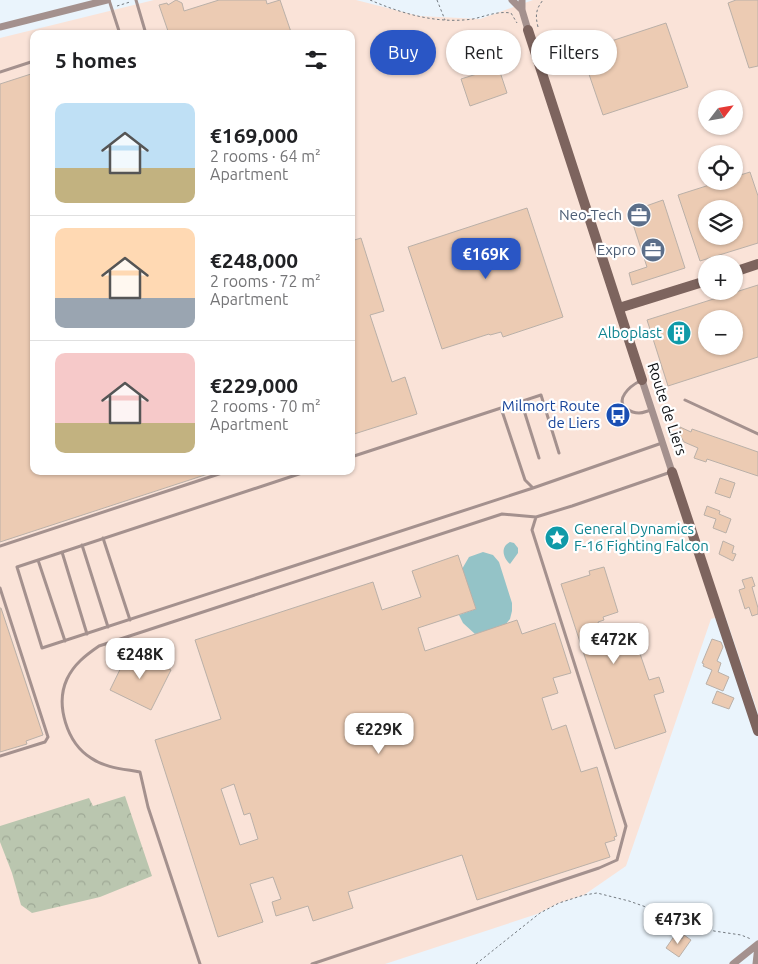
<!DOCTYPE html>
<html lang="en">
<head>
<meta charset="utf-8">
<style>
  :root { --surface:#fff; --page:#f2f2f2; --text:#202124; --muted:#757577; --line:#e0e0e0; --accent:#2a56c5 }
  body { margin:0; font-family:Ubuntu,sans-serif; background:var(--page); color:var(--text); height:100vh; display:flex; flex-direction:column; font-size:19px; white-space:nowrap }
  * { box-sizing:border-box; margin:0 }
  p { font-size:16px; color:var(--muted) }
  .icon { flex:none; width:28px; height:28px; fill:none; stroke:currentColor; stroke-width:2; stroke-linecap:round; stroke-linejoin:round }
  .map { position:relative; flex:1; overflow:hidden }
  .sheet { position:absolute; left:30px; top:30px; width:325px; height:445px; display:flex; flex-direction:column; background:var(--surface); border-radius:10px; box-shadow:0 1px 4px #0004 }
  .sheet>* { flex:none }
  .banner { position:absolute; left:370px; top:30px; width:312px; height:45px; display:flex; gap:10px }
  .needle { width:32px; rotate:59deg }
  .fabs { position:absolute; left:698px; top:90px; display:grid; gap:10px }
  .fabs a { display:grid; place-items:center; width:45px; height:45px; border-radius:50%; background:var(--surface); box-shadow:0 1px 4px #0004; font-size:25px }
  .price { position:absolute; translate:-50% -42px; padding:0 11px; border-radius:10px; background:#fff; color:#222; font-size:16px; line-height:32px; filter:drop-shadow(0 1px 2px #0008) }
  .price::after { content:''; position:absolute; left:50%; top:30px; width:15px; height:11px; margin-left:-8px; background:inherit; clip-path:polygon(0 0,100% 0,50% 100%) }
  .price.current { background:var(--accent); color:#fff }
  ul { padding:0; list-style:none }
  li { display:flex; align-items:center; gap:15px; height:125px; padding:0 25px }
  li+li { border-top:1px solid var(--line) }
  li span { display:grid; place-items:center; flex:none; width:140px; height:100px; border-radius:10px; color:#555 }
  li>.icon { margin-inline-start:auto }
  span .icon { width:60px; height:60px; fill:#fffc; stroke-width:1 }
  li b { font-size:21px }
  h2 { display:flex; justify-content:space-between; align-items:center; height:60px; padding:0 25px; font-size:21px }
  .pill { padding:0 18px; border-radius:22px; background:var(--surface); box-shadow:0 1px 4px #0004; font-size:18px; line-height:45px }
  .pill.current { background:var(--accent); color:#fff }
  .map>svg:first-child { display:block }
</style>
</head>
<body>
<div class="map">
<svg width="758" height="964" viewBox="0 0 758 964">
  <defs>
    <pattern id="forest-crowns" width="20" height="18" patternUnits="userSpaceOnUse" patternTransform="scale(1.25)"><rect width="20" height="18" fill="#bac6af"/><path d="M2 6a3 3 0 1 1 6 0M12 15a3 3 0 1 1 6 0" fill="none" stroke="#9fa996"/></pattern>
  </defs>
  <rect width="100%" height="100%" fill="#eaf4fc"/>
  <!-- industrial -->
  <path fill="#fae3d8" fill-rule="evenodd" d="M154 0H356L419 16 480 19 533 0H758V713L725 615 711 619 626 866 584 895 559 903 537 914 385 964H0V38ZM34 34H351V471H34ZM706 99H734V126H706ZM706 154H734V181H706ZM706 209H734V236H706ZM706 264H734V291H706ZM706 319H734V346H706Z"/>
  <!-- forest -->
  <path fill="url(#forest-crowns)" d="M125 796 152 876 100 897 32 913 21 905 12 873 0 842V826L89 798 93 806Z"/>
  <!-- water -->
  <path fill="#94c3c7" d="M510 542 514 543 518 548V553L510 564C503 558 500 547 510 542Z
    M483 552 493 555 499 562 512 603V611L510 619 505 625 475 634 463 623 459 615 476 609 462 569 469 557Z"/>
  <!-- building -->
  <path fill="#eccbb3" stroke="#bab0a8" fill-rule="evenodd" d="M176 0 182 3 184 11 219 0H266L267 4 280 0 291 32 286 34H169L159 5 167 3 168 5Z
    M736 0H758V66L749 68 728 3Z
    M666 23 688 87 603 115 581 51Z
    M504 38 514 67 500 72 507 93 470 106 461 79 483 72 474 48Z
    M34 73V471L214 472 0 542V84Z
    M750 172 758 196V243L700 261 678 195 722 181H734V177ZM706 209H734V236H706Z
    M663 200 685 268 632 285 629 273 647 267 629 212Z
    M527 208 563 317 503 337 501 332 490 335 489 334 442 349 408 247Z
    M361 238 384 311 370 315 392 382 405 377 417 414 351 435V241Z
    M758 285V357L668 386 647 320ZM706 319H734V346H706Z
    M680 427 691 432 692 429 758 452V476L707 459 706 462 694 458 698 448 684 442 680 435Z
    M720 478 735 483 730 498 715 493Z
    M707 506 720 511 719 514 731 519 726 533 713 528 716 519 704 515Z
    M723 541 734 546 732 553 736 554 733 561 719 554Z
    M458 555 476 609 418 628 425 651 517 620 522 634 555 623 571 673 553 678 558 693 542 698 552 730 566 725 581 772 597 767 617 836 614 837 615 840 605 843 610 857 477 900 462 855 348 892 353 908 313 921 308 906 276 916 272 902 281 899 273 877 250 884 263 922 218 937 155 740 221 719 195 640 373 582 382 610 421 597 412 571ZM234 784 244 815 250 813 258 839 240 845 221 789Z
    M604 567 618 612 603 617 604 620 598 622 608 652 636 642 649 680 659 677 664 692 654 695 666 732 615 749 561 584 590 575 589 571Z
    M752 577 755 586 752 587 758 608V614L752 616 749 607 745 609 739 590 745 588 742 580Z
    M0 608H1L43 735 26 741 27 744 0 752Z
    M712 639 721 642 723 647 717 661 721 663 718 672 729 677 723 691 706 684 712 670 703 666 704 664 702 663Z
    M130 649 171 670 151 710 110 690Z
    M717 691 734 698 729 709 712 703Z
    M675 935 682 939 684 935 691 940 679 957 666 948Z"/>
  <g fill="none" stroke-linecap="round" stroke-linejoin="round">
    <!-- path -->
    <path stroke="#747a80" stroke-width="1" stroke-dasharray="2.5 2.5" stroke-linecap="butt" d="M370 0C403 14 437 24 473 19 486 16 497 11 511 13L517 23
      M437 0 445 20
      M117 6 130 2
      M538 27C535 15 536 9 543 0
      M476 964 540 913 559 903 584 895 597 893 629 901 714 931 741 935 751 939"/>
    <!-- lane -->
    <path stroke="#a4918e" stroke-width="3" d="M109 0 120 34
      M136 0 146 34
      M0 72 34 61
      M640 381C630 386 614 400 627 409 631 412 634 413 639 413 643 413 647 411 651 410
      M685 400 758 434
      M521 401 539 458
      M559 453 541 395 501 408 525 480 533 488 662 443
      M351 457 501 408
      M308 471 17 567 42 648 533 488
      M103 538 130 620
      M82 545 108 627
      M0 546 228 471
      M62 552 87 634
      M38 560 65 641
      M0 588 48 737 45 742 0 756
      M200 964 148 807 140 772C124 769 105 768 91 758 67 743 55 705 67 679 74 664 86 655 99 646L502 514 536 517 572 506 671 472
      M312 964 599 868 617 860 626 826 532 530 536 517"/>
    <!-- street -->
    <path stroke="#a4918e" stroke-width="7" d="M512 0 522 10
      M522 0V10L528 30
      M0 27 107 0
      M642 380 672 472
      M733 964 758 944
      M756 964 758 946"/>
    <!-- secondary -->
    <path stroke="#7d645e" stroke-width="10" d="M528 30 642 380
      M734 272 758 264
      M619 308 706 281
      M672 472 758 731"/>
  </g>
  <!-- icons -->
  <defs>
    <symbol id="office-disc" viewBox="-11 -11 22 22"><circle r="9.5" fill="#5c6f8a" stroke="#fff"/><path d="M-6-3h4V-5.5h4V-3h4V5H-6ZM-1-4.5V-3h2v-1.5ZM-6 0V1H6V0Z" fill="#fff"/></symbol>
    <symbol id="building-disc" viewBox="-11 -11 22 22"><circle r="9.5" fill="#0f9aa8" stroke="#fff"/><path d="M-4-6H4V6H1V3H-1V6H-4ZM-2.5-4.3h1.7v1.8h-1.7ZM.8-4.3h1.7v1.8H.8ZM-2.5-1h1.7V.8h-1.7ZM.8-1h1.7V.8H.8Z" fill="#fff"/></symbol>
    <symbol id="bus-disc" viewBox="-11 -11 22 22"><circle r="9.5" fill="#1a4fb4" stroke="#fff"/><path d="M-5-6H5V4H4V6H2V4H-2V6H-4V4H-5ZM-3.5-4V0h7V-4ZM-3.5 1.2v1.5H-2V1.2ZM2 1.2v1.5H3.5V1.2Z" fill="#fff"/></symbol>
    <symbol id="sight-disc" viewBox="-11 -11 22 22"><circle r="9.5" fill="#0f9aa8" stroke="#fff"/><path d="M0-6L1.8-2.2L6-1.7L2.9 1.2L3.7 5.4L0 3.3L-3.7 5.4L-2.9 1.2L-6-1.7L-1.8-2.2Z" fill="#fff"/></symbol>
  </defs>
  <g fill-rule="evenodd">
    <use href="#office-disc" x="625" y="201" width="28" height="28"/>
    <use href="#office-disc" x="639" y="236" width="28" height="28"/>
    <use href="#building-disc" x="665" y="319" width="28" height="28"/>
    <use href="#bus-disc" x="604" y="401" width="28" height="28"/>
    <use href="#sight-disc" x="543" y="524" width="28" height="28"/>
  </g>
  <g text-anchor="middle" stroke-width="4.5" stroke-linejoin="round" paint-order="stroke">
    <!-- service labels -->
    <g font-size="15" fill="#4e5e75" stroke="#fff" text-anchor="end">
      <text x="622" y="220">Neo-Tech</text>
      <text x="636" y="255">Expro</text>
    </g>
    <!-- culture labels -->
    <g font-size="15" fill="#0d838f" stroke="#fff" text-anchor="end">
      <text x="662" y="338">Alboplast</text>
      <text x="574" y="534" text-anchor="start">General Dynamics<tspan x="574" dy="17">F-16 Fighting Falcon</tspan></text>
    </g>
    <!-- transit labels -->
    <g font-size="15" fill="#164399" stroke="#fff" text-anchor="end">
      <text x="600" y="411">Milmort Route<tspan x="600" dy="17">de Liers</tspan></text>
    </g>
    <!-- street labels -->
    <g font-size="15" fill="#0b0e11" stroke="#fff">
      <text transform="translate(667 409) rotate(72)" y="5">Route de Liers</text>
    </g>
  </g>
</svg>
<div class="fabs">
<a><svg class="needle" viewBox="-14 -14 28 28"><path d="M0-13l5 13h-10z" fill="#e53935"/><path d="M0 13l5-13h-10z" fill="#757577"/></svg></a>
<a><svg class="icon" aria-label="locate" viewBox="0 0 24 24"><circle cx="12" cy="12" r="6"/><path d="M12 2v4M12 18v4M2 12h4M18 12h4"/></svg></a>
<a><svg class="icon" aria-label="layers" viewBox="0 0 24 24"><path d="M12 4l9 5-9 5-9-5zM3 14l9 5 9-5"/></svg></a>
<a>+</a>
<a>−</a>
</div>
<b class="price current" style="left:486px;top:280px">€169K</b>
<b class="price" style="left:614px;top:665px">€472K</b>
<b class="price" style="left:140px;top:680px">€248K</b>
<b class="price" style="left:379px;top:755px">€229K</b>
<b class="price" style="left:678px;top:945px">€473K</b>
<div class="banner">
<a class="pill current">Buy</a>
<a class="pill">Rent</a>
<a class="pill">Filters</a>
</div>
<section class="sheet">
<h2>5 homes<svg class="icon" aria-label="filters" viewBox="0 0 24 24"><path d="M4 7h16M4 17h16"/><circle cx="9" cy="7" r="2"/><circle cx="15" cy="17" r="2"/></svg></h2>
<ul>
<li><span style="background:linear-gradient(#bfe0f5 65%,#c2b280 0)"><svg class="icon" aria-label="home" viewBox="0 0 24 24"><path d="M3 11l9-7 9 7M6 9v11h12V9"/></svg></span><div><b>€169,000</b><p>2 rooms · 64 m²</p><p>Apartment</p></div></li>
<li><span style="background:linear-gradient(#ffd9b3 70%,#9aa5b1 0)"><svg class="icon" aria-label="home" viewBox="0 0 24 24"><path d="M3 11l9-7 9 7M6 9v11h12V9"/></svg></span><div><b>€248,000</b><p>2 rooms · 72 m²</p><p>Apartment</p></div></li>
<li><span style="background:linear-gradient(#f6c9c9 70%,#c2b280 0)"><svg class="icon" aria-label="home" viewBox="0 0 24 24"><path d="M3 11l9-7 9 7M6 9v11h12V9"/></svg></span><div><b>€229,000</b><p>2 rooms · 70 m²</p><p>Apartment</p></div></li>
</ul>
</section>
</div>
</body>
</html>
